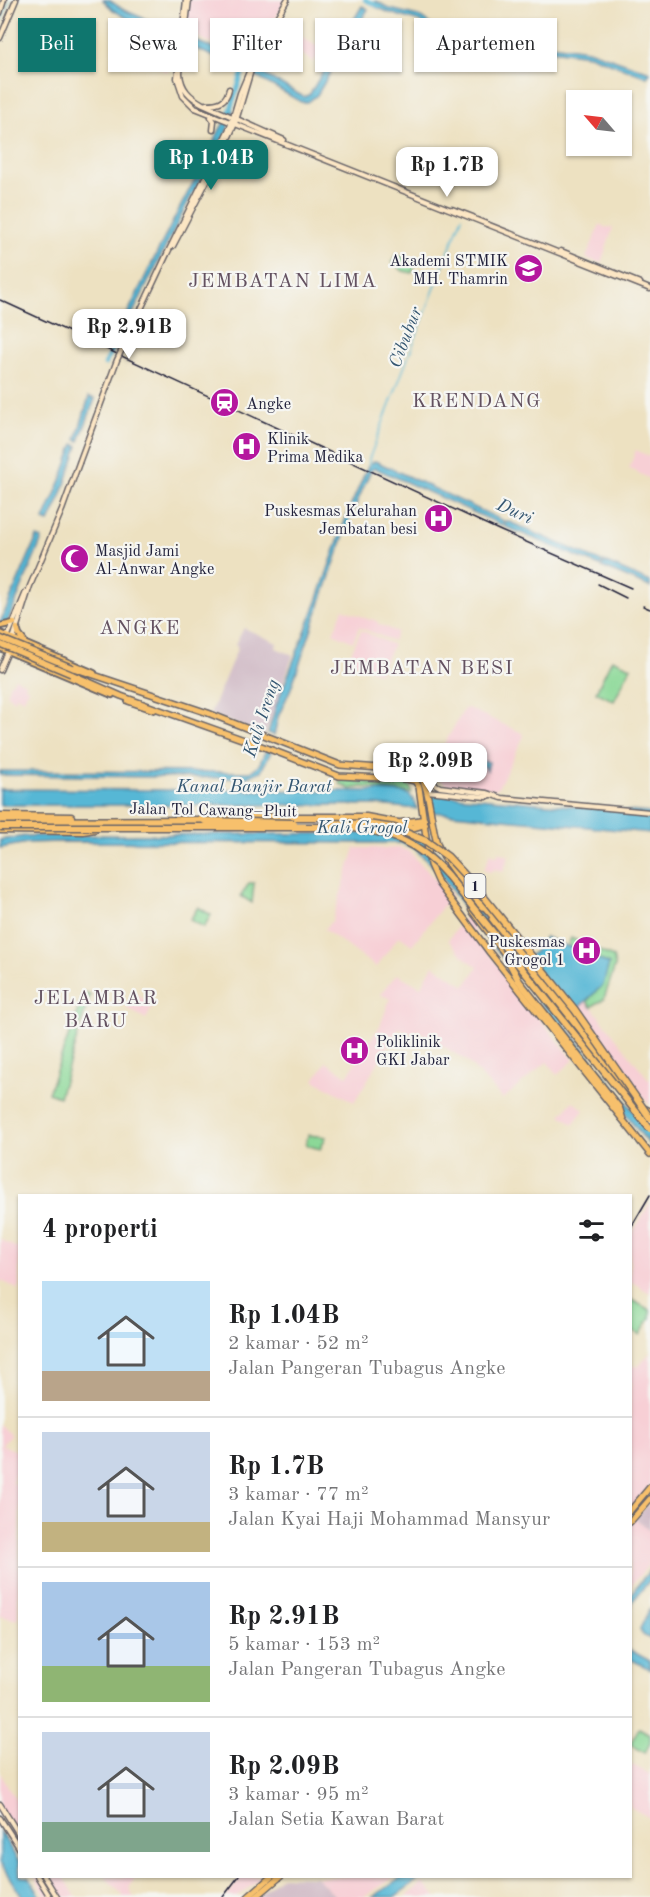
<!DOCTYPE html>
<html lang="id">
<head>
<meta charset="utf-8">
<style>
  :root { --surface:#fff; --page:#f6f6f6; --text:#202124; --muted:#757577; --line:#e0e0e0; --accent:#0f766e }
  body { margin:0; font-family:"Old Standard TT",serif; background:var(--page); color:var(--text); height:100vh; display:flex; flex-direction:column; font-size:22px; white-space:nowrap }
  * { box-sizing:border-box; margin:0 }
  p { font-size:20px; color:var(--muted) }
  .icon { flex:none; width:33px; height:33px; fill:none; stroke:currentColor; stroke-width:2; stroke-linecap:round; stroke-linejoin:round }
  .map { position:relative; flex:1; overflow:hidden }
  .drawer { position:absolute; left:18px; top:1194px; width:614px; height:684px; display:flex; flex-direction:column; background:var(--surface); border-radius:0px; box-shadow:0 2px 4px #0004 }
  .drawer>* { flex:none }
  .banner { position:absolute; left:18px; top:18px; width:615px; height:54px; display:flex; gap:12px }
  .needle { width:39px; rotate:298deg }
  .tools { position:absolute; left:566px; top:90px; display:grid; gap:12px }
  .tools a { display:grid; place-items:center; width:66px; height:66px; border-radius:0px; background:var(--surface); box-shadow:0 2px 4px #0004; font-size:30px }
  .price { position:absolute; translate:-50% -51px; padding:0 14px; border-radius:12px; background:#fff; color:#222; font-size:20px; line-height:39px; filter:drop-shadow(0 2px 3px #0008) }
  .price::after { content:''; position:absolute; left:50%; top:36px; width:18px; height:14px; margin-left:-9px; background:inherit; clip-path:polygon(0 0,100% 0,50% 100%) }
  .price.current { background:var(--accent); color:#fff }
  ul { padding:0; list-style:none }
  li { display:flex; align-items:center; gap:18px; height:150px; padding:0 24px }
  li+li { border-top:2px solid var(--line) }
  li span { display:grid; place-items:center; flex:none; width:168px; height:120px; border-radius:0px; color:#555 }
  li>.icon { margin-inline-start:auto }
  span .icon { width:72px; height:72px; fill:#fffc; stroke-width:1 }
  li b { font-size:26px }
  h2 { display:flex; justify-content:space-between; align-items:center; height:72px; padding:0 24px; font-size:26px }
  .chip { padding:0 21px; border-radius:0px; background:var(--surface); box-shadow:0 2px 4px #0004; font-size:21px; line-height:54px }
  .chip.current { background:var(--accent); color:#fff }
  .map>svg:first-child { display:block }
</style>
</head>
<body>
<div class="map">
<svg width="650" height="1897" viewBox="0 0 650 1897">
  <rect width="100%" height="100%" fill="#f6f6f2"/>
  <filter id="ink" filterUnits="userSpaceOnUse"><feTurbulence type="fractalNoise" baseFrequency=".0167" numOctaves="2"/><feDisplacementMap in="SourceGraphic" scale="12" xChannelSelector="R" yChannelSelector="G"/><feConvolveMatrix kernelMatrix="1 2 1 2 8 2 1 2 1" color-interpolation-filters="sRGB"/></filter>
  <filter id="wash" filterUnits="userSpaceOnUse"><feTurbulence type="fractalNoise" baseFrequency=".008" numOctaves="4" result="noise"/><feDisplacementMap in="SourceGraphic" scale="24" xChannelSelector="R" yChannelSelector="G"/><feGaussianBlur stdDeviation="1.35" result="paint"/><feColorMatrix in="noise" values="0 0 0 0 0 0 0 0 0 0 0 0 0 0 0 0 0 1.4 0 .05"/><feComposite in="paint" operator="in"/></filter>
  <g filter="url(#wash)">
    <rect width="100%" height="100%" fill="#ede1c1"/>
    <!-- built -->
    <path fill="#f7cfd5" d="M183 0H286L251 62 179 28Z
      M278 21 322 50 313 62 272 32Z
      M162 44 175 50 167 72 153 64Z
      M600 224 606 228 607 227 613 228 601 263 586 258Z
      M636 450 650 457V479L629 468Z
      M343 609 370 620 372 619 378 622V624L397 632 393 641 359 627 353 642 333 633Z
      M361 630 393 645 379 673 348 660Z
      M15 678 26 683 25 687 28 689 24 699 16 696 14 700 8 695 7 692 10 683H12Z
      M468 708 522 733 524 736 499 786 494 790 448 785 434 776 432 766 464 709Z
      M355 848H400L410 852 451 896 412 945 399 936 376 967 324 929 332 921Z
      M499 852 509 856 503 872 494 869 490 872 484 870 490 853 497 856Z
      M468 913 475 935 532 1010 574 1060 557 1075 547 1062 503 1099 467 1061 417 1030 414 1035 399 1028 354 1102 314 1080 326 1062 347 1076 380 1026 390 999 380 994 397 974 421 987 433 965 465 986 478 967 465 958 448 940Z
      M134 993 154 1004 146 1019 126 1008Z
      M587 1001 650 1081V1106L580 1007Z
      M573 1101 584 1110 573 1124 561 1115Z
      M650 1203V1293L630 1281V1237Z
      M0 1239 17 1248 19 1245V1290L0 1280Z
      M650 1353V1485L630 1510V1387L633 1384 630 1382V1370L634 1365 638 1367Z
      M0 1424 11 1435 2 1445 19 1452V1473H15L12 1483 20 1485 18 1620 0 1616Z
      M635 1518 650 1531V1563L630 1587V1525Z
      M632 1765 650 1774V1818L630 1807V1770Z
      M0 1773 19 1805V1849L0 1815Z
      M35 1877H64L76 1897H46Z
      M105 1877H136L130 1885V1890L134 1897H122L123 1895Z
      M241 1877H263L236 1897H226Z
      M316 1877H395L364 1897H336Z
      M423 1883 437 1897H406Z"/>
    <!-- industrial -->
    <path fill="#d2bdc8" d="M244 628 277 643 276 648 293 655 265 735 210 714 238 647 235 645Z
      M650 1502V1531L635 1518Z
      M282 1876 316 1877 336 1897H257Z"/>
    <!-- green -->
    <path fill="#8ad896" stroke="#567d68" stroke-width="1.5" d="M396 254 416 263 412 273 403 271 392 262Z
      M612 659 631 667 614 701 596 692Z
      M343 779 356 780 361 783C373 780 382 782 393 783 399 783 404 782 409 783L412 793 363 787 350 789 340 784V781Z
      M249 883H254L252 903 241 896Z
      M198 907 211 915 204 927 190 920Z
      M571 938 613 957 615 966 604 999 591 1007 587 1001 602 985 609 964 568 946Z
      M84 993 90 995 59 1097 48 1093Z
      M308 1135 326 1137 320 1149 306 1145Z
      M630 1299 650 1310V1318L640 1335 630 1329Z
      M639 1728 650 1734V1743L645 1753 630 1744Z"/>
    <!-- water -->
    <path fill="#56b7d5" stroke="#3c6c88" stroke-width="1.5" d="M103 0H109L124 10 233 57 235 59 232 64H230L125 17 113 10Z
      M376 1 390 9 418 16 443 33 453 36 495 37 530 41 528 47 491 41 451 40 443 38 434 34 420 22 390 13 374 6Z
      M362 6 368 9 317 95 308 102H301L253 75 249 66 302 96 305 97 310 94Z
      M536 43 588 50 650 72 647 77 589 55 535 48Z
      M234 110 225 136 186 206 115 349 112 347C140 286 170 225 202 166 212 148 220 123 234 110Z
      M89 397 95 399 79 441 76 440Z
      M74 444 78 446 61 496 49 522 44 520 61 480Z
      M375 461 504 521 502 525 375 468 371 470 349 521 291 688 278 717 274 735 268 733 276 706 317 601 348 512 368 466Z
      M507 521 602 562 600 566 504 526Z
      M37 537 42 539 7 623H0Z
      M604 562 650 582V587L602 567Z
      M266 750 271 752 261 771 245 778 0 775V771L250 772 259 765Z
      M480 750 484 756 479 755 476 759 481 764 484 761 489 762 487 770 484 765 478 770 474 768 475 763 472 766 470 765 475 752Z
      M0 789 389 791C406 793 412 791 417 809L377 805H0Z
      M433 794 650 813V833L432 812 430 797H433Z
      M373 833 417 836 438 853 482 916 521 961 535 952 545 937 609 964 603 985 563 1022 650 1132V1146L548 1013 475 923 440 873 414 848 401 843 59 842 27 843 0 848V840L26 836Z
      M650 1570V1580L633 1601 630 1609V1595Z
      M650 1608V1639L643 1635 640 1629Z
      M630 1650 650 1661V1669L630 1659Z
      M0 1831 19 1862 20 1876 29 1877 41 1897H22L0 1863Z
      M403 1877H422L394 1897H373Z"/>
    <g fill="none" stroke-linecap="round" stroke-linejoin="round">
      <!-- stream -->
      <path stroke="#56b7d5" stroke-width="1.5" d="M0 24 10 0
        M369 465V459L462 217"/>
      <!-- river -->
      <path stroke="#56b7d5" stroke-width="4.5" d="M365 0 379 6
        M227 60 244 68
        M228 117 244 68
        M105 364 115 345"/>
    </g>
  </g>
  <g filter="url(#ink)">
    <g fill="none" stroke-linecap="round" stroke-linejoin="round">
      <defs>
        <path id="secondary" d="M186 0 177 78 183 96 195 108 650 289
          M189 0 180 73C181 89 190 97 203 104L284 140
          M0 13 4 0
          M0 38 16 0
          M206 104C219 104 226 102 229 89
          M211 117 214 121 213 130
          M452 209 473 217
          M173 246 218 160 235 124 252 67
          M561 251 640 283
          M167 254 230 127 240 93 259 48 287 0
          M7 638 26 592
          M13 639 30 586 62 510 79 463
          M0 670 9 649
          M422 777 440 787 487 793 502 798 650 812
          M427 791 486 797 491 795
          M0 1804 20 1836
          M0 1818 20 1849
          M37 1876 50 1897
          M44 1876 57 1897"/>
        <path id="primary" d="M0 626 14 623
          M17 628 19 635 24 641
          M0 633 94 673
          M0 648 112 695
          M128 701 154 710"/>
        <path id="trunk" d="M73 668 208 713 340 765 406 770C411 770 415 771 419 775 430 785 431 829 438 846 448 868 467 888 482 907
          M71 674 121 696 264 747 339 776 406 779 415 781 419 787 430 865 438 883 490 953 650 1154
          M492 919 582 1032 629 1097 636 1104 650 1111
          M630 1511 650 1487
          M630 1522 650 1499
          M248 1897 272 1876
          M256 1897 281 1876"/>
        <path id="motorway" d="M0 816 71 817
          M221 819 272 817H366L398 823 412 828 425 824
          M0 821 207 820
          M401 823 424 820
          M0 830 83 831 95 829
          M480 904 486 908 507 932 593 1040
          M472 910 504 952 519 981 619 1108 622 1118"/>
      </defs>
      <!-- secondary casing -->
      <use href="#secondary" stroke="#69656a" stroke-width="7"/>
      <!-- primary casing -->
      <use href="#primary" stroke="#69656a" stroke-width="8"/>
      <!-- trunk casing -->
      <use href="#trunk" stroke="#69656a" stroke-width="8"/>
      <!-- motorway casing -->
      <use href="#motorway" stroke="#69656a" stroke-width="9"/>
      <!-- secondary -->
      <use href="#secondary" stroke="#fce6c4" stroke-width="4"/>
      <!-- primary -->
      <use href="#primary" stroke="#f7c06c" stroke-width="4.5"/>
      <!-- trunk -->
      <use href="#trunk" stroke="#f7c06c" stroke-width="5"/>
      <!-- motorway -->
      <use href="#motorway" stroke="#f7c06c" stroke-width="6"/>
      <!-- rail -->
      <path stroke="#22223b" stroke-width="1.5" d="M0 300 501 531 631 588
        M598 584 626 598
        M643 606 650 609
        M630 1229 650 1195
        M223 1897 239 1876"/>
      <defs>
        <path id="secondary-bridge" d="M79 463 117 360 167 254"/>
        <path id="trunk-bridge" d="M0 638 73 668
          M0 644 71 674"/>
        <path id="motorway-bridge" d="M205 821 294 823
          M329 823 367 824 394 828 426 841 448 857 474 885 575 1010 650 1118
          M0 827H343C387 830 419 842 448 876L650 1129"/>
      </defs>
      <!-- secondary-bridge casing -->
      <use href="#secondary-bridge" stroke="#69656a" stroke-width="7" stroke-linecap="butt"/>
      <!-- trunk-bridge casing -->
      <use href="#trunk-bridge" stroke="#69656a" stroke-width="8" stroke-linecap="butt"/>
      <!-- motorway-bridge casing -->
      <use href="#motorway-bridge" stroke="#69656a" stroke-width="9" stroke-linecap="butt"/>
      <!-- secondary-bridge -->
      <use href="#secondary-bridge" stroke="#fce6c4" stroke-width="4"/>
      <!-- trunk-bridge -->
      <use href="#trunk-bridge" stroke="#f7c06c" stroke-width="5"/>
      <!-- motorway-bridge -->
      <use href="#motorway-bridge" stroke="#f7c06c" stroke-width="6"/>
    </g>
  </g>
  <!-- icons -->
  <defs>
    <symbol id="university-disc" viewBox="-11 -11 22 22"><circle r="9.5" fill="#b5179e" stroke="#f6f6f2"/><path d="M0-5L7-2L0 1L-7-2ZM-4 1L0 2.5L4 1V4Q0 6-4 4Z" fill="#fff"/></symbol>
    <symbol id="station-disc" viewBox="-11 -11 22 22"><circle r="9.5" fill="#b5179e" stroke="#f6f6f2"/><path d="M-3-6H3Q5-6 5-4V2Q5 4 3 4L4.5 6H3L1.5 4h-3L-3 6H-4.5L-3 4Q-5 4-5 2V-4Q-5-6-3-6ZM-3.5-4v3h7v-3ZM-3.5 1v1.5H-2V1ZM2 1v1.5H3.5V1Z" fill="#fff"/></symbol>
    <symbol id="hospital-disc" viewBox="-11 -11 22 22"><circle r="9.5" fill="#b5179e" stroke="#f6f6f2"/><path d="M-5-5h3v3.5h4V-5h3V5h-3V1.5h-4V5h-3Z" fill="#fff"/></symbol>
    <symbol id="mosque-disc" viewBox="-11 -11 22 22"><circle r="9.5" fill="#b5179e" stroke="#f6f6f2"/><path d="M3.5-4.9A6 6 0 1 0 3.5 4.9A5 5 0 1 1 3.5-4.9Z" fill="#fff"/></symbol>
  </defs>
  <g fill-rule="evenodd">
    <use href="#university-disc" x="512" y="252" width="33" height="33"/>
    <use href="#station-disc" x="208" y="386" width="33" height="33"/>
    <use href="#hospital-disc" x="230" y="430" width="33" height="33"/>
    <use href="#hospital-disc" x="422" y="502" width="33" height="33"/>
    <use href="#mosque-disc" x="58" y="542" width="33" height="33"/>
    <use href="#hospital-disc" x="570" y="934" width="33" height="33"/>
    <use href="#hospital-disc" x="338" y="1034" width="33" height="33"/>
  </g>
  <g text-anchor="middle" stroke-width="4.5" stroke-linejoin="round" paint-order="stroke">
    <!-- shield labels -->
    <rect fill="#f6f6f2" stroke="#626272" stroke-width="1.5" x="464.5" y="874" width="21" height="24" rx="4.5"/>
    <g font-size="15" font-weight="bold" fill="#22223b">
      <text x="475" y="891">1</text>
    </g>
    <!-- poi labels -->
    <g font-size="16" fill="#22223b" stroke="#f6f6f2" text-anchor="start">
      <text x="508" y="266" text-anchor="end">Akademi STMIK<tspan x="508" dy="18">MH. Thamrin</tspan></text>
      <text x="246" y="409">Angke</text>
      <text x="267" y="444">Klinik<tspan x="267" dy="18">Prima Medika</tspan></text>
      <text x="417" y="516" text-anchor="end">Puskesmas Kelurahan<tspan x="417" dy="18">Jembatan besi</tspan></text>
      <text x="95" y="556">Masjid Jami<tspan x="95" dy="18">Al-Anwar Angke</tspan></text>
      <text x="565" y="947" text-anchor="end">Puskesmas<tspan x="565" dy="18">Grogol 1</tspan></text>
      <text x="376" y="1047">Poliklinik<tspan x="376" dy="18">GKI Jabar</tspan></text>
    </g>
    <!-- street labels -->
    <g font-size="16" fill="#22223b" stroke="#f6f6f2">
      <text transform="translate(213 809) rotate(1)" y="6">Jalan Tol Cawang–Pluit</text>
    </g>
    <!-- water labels -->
    <g font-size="18" font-style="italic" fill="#345671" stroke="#f6f6f2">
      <text transform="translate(405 337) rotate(-69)" y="6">Cibubur</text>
      <text transform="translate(515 511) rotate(24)" y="6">Duri</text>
      <text transform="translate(261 718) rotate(-72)" y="6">Kali Ireng</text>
      <text x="254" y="792">Kanal Banjir Barat</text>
      <text x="362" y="833">Kali Grogol</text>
    </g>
    <!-- quarter labels -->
    <g font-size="20" letter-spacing="1.5" fill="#635160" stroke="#f6f6f2">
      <text x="283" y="287">JEMBATAN LIMA</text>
      <text x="477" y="407">KRENDANG</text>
      <text x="140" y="634">ANGKE</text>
      <text x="422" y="674">JEMBATAN BESI</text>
      <text x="96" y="1004">JELAMBAR<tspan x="96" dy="23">BARU</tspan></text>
    </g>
  </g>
</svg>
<div class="tools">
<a><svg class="needle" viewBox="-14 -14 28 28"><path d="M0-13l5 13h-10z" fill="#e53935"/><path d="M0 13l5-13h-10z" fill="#757577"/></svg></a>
</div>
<b class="price current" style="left:211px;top:191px">Rp 1.04B</b>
<b class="price" style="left:447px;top:198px">Rp 1.7B</b>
<b class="price" style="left:129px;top:360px">Rp 2.91B</b>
<b class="price" style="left:430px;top:794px">Rp 2.09B</b>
<div class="banner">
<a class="chip current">Beli</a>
<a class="chip">Sewa</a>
<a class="chip">Filter</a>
<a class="chip">Baru</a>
<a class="chip">Apartemen</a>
</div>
<section class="drawer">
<h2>4 properti<svg class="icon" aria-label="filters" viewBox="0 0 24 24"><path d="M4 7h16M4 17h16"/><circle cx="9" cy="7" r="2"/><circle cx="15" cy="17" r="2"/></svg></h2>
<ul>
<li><span style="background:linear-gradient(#bfe0f5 75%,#b9a48a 0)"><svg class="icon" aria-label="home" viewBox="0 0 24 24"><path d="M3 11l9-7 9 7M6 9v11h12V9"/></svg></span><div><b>Rp 1.04B</b><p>2 kamar · 52 m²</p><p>Jalan Pangeran Tubagus Angke</p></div></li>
<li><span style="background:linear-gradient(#c9d6e8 75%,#c2b280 0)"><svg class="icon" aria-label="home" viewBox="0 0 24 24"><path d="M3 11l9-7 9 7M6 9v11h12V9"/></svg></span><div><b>Rp 1.7B</b><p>3 kamar · 77 m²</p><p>Jalan Kyai Haji Mohammad Mansyur</p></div></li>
<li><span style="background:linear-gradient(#a9c7e8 70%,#8fb573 0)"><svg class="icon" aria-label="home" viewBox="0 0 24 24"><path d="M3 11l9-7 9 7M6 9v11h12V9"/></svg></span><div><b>Rp 2.91B</b><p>5 kamar · 153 m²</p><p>Jalan Pangeran Tubagus Angke</p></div></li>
<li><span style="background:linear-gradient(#c9d6e8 75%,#7fa58c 0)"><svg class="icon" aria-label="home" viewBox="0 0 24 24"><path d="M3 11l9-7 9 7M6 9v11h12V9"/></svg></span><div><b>Rp 2.09B</b><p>3 kamar · 95 m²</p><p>Jalan Setia Kawan Barat</p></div></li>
</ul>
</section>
</div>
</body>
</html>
